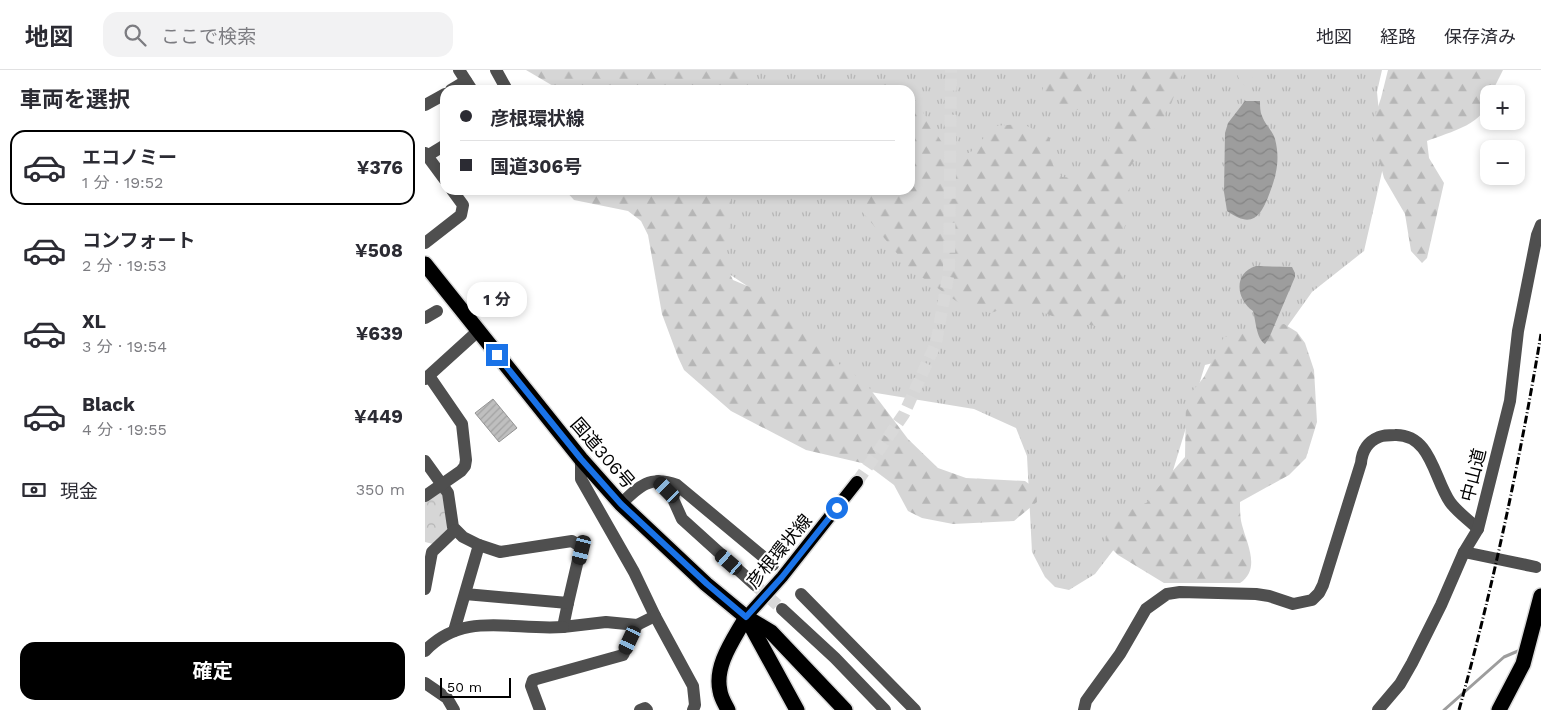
<!DOCTYPE html>
<html lang="ja">
<meta charset="utf-8">
<style>
:root{--surface:#fff;--page:#f2f2f3;--text:#2b2b33;--muted:#7c7c81;--line:#e1e1e2;--accent:#000}
body{margin:0;font-family:"Work Sans","Noto Sans JP",sans-serif;background:var(--page);color:var(--text);height:100vh;display:flex;flex-direction:column;font-size:19px;white-space:nowrap}
*{box-sizing:border-box;margin:0}
p{font-size:16px;color:var(--muted)}
.icon{flex:none;width:28px;height:28px;fill:none;stroke:currentColor;stroke-width:2;stroke-linecap:round;stroke-linejoin:round}
.map{position:relative;flex:1;overflow:hidden}
.side{display:flex;flex-direction:column;background:var(--surface);width:425px}
.side>*{flex:none}
.banner{position:absolute;left:15px;top:15px;width:475px;height:110px;border-radius:15px;box-shadow:0 2px 8px #0003;display:grid;align-content:center;height:110px;padding:0 20px;background:var(--surface)}
.fabs{position:absolute;left:1055px;top:15px;display:grid;gap:10px}
.fabs a{display:grid;place-items:center;width:45px;height:45px;border-radius:10px;background:var(--surface);box-shadow:0 2px 8px #0003;font-size:25px}
.scale{position:absolute;left:15px;bottom:12px;width:71px;box-sizing:border-box;padding-left:5px;border:2px solid #000;border-top:0;font-size:14px;line-height:18px;white-space:nowrap;color:#000;-webkit-text-stroke:4px #fff;paint-order:stroke}
.end{position:absolute;width:22px;height:22px;margin:-11px;border:6px solid #1a73e8;background:#fff;box-shadow:0 0 0 2px #fff}
.from{border-radius:50%}
.bubble{position:absolute;height:35px;border-radius:15px;background:var(--surface);box-shadow:0 2px 8px #0003;font-size:16px;font-weight:700;line-height:35px;text-align:center}
.car{position:absolute;width:15px;height:30px;margin:-15px -8px;border-radius:6px;box-shadow:0 0 4px 1px #0007;background:linear-gradient(#222 24%,#8ab4d8 0 40%,#222 0 76%,#8ab4d8 0 86%,#222 0)}
.banner b{display:flex;align-items:center;gap:18px;height:48px;font-size:19px}
.banner b+b{border-top:1px solid var(--line)}
.banner i{width:12px;height:12px;background:var(--text)}
ul{padding:0;list-style:none}
li{display:flex;align-items:center;gap:15px;height:75px;margin:0 10px 8px;padding:0 10px;border:2px solid transparent;border-radius:15px}
li div{flex:1}
li b{display:block;font-size:19px}
li em{font-style:normal;font-weight:700}
li.current{border-color:var(--accent)}
li>.icon{width:45px;height:45px;stroke-width:1.5}
h2{padding:0 20px;font-size:22px;line-height:60px}
.pay{display:flex;align-items:center;gap:12px;height:55px;padding:0 20px;font-size:19px}
.pay p{margin-inline-start:auto}
.action{display:flex;gap:10px;margin-top:auto;padding:10px 20px}
.action a{flex:1;height:58px;border-radius:15px;background:var(--accent);color:#fff;font-size:20px;font-weight:700;line-height:58px;text-align:center}
header{display:flex;align-items:center;gap:30px;box-sizing:border-box;height:70px;padding:0 25px;background:var(--surface);border-bottom:1px solid var(--line)}
header strong{font-size:24px}
nav{display:flex;gap:28px;margin-inline-start:auto;font-size:18px}
.search{width:350px;height:45px;background:var(--page);display:flex;align-items:center;gap:12px;box-sizing:border-box;padding:0 18px;border-radius:15px;color:var(--muted);font-size:19px}
main{display:flex;flex:1;min-height:0}
.map>svg:first-child{display:block}
</style>
<header>
<strong>地図</strong>
<div class="search"><svg class="icon" aria-label="search" viewBox="0 0 24 24"><circle cx="10" cy="10" r="6"/><path d="M15 15l6 6"/></svg>ここで検索</div>
<nav><a>地図</a><a>経路</a><a>保存済み</a></nav>
</header>
<main>
<section class="side">
<h2>車両を選択</h2>
<ul>
<li class="current"><svg class="icon" aria-label="car" viewBox="0 0 24 24"><path d="M5 17H2v-5l4-1 3-4h7l3 4 3 1v5h-3M9 17h6M6 11h13"/><circle cx="7" cy="17" r="2"/><circle cx="17" cy="17" r="2"/></svg><div><b>エコノミー</b><p>1 分 · 19:52</p></div><em>¥376</em></li>
<li><svg class="icon" aria-label="car" viewBox="0 0 24 24"><path d="M5 17H2v-5l4-1 3-4h7l3 4 3 1v5h-3M9 17h6M6 11h13"/><circle cx="7" cy="17" r="2"/><circle cx="17" cy="17" r="2"/></svg><div><b>コンフォート</b><p>2 分 · 19:53</p></div><em>¥508</em></li>
<li><svg class="icon" aria-label="car" viewBox="0 0 24 24"><path d="M5 17H2v-5l4-1 3-4h7l3 4 3 1v5h-3M9 17h6M6 11h13"/><circle cx="7" cy="17" r="2"/><circle cx="17" cy="17" r="2"/></svg><div><b>XL</b><p>3 分 · 19:54</p></div><em>¥639</em></li>
<li><svg class="icon" aria-label="car" viewBox="0 0 24 24"><path d="M5 17H2v-5l4-1 3-4h7l3 4 3 1v5h-3M9 17h6M6 11h13"/><circle cx="7" cy="17" r="2"/><circle cx="17" cy="17" r="2"/></svg><div><b>Black</b><p>4 分 · 19:55</p></div><em>¥449</em></li>
</ul>
<div class="pay"><svg class="icon" aria-label="cash" viewBox="0 0 24 24"><path d="M3 7h18v10H3z"/><circle cx="12" cy="12" r="2"/></svg>現金<p>350 m</p></div>
<div class="action"><a>確定</a></div>
</section>
<div class="map">
<svg width="1116" height="640" viewBox="0 0 1116 640">
<defs>
<pattern id="grass-tufts" width="24" height="20" patternUnits="userSpaceOnUse" patternTransform="scale(1.25)"><rect width="24" height="20" fill="#d6d6d6"/><path d="M3 7l-1-3M5 7V3M7 7l1-3M15 17l-1-3M17 17v-4M19 17l1-3" fill="none" stroke="#b6b6b6"/></pattern>
<pattern id="forest-firs" width="22" height="20" patternUnits="userSpaceOnUse" patternTransform="scale(1.25)"><rect width="22" height="20" fill="#d6d6d6"/><path d="M5 1l3.5 6h-7zM16 11l3.5 6h-7z" fill="#b6b6b6"/></pattern>
<pattern id="park-crowns" width="20" height="18" patternUnits="userSpaceOnUse" patternTransform="scale(1.25)"><rect width="20" height="18" fill="#d6d6d6"/><path d="M2 6a3 3 0 1 1 6 0M12 15a3 3 0 1 1 6 0" fill="none" stroke="#b6b6b6"/></pattern>
<pattern id="water-waves" width="16" height="10" patternUnits="userSpaceOnUse" patternTransform="scale(1.25)"><rect width="16" height="10" fill="#9d9d9d"/><path d="M0 5q4-4 8 0t8 0" fill="none" stroke="#858585"/></pattern>
<pattern id="building-hatch" width="6" height="6" patternUnits="userSpaceOnUse" patternTransform="scale(1.25)"><rect width="6" height="6" fill="#bfbfbf"/><path d="M-1 1l2-2M0 6l6-6M5 7l2-2" fill="none" stroke="#a2a2a2"/></pattern>
</defs>
<rect width="100%" height="100%" fill="#fff"/>
<path fill="url(#grass-tufts)" d="M322,0H957L952,22L959,93L939,181L887,222L847,278L780,295L743,417L713,448L670,504L644,520L630,517L620,507L607,482L602,386L591,358L549,339L439,321L359,240L301,202L300,168L305,120H485V20H316Z"/>
<g fill="url(#forest-firs)">
<path d="M101,0H333L319,20H135Z"/>
<path d="M625,0H666C665,8 666,20 663,28C655,48 624,48 618,26C616,18 621,7 625,0Z"/>
<path d="M714,0H759L746,34L705,97L704,138L695,177L700,221L691,248L681,258L635,249L593,233L566,243L537,235L485,199L435,139L426,120H485V22L523,82L536,87L549,80L568,56L598,54L624,67L628,95L637,107C646,108 654,109 663,104C676,96 706,19 714,0Z"/>
<path d="M810,0H830L826,10L820,16L815,11Z"/>
<path d="M963,0H1078L1066,24H1064C1064,54 1024,62 1002,71L1004,88L1019,113L1002,188L997,193L986,181L980,144L959,108L947,64V55L956,28Z"/>
<path d="M458,12L473,13L482,20H449Z"/>
<path d="M140,120H307L301,196L308,210L346,226L370,244L416,296L439,311L483,369L513,398L541,408L600,411L611,419L612,432L589,451L528,454L497,448L483,441L469,415L441,394L381,380L306,341L259,300L253,287L237,244L223,165L216,151L203,141L149,130Z"/>
<path d="M859,254L872,262L880,273L889,300L892,352L881,388L864,405L815,432C815,439 815,448 817,455C822,474 836,499 815,513H739L693,485L682,474L681,460L697,444L723,432L731,420L760,387L761,329L779,307L799,267L832,260L833,264L844,268L849,256Z"/>
</g>
<path fill="url(#park-crowns)" d="M15,421L19,424L24,459L8,474L0,472V432Z"/>
<g fill="url(#water-waves)">
<path d="M820,31H835C835,36 835,42 837,46C840,55 848,61 850,69C855,88 852,104 845,122C836,147 827,159 802,141L799,122L800,63L803,53Z"/>
<path d="M831,196L867,197L870,203V207L844,268L840,274C831,268 831,251 828,241C811,229 808,203 831,196Z"/>
</g>
<g fill="none" stroke-linecap="round" stroke-linejoin="round">
<path stroke="#9d9d9d" stroke-width="3" d="M1019,640L1079,587L1093,581"/>
</g>
<path fill="url(#building-hatch)" stroke="#939393" d="M68,329L92,358L74,372L50,343Z"/>
<g fill="none" stroke-linecap="round" stroke-linejoin="round">
<path stroke="#d9d9d9" stroke-width="12" stroke-dasharray="12 6" stroke-linecap="butt" d="M330,515L357,539"/>
<path stroke="#d9d9d9" stroke-width="12" stroke-dasharray="12 6" stroke-linecap="butt" d="M432,412L479,344L511,273L524,202L526,0"/>
<defs>
<path id="major" d="M321,547L357,507L432,412"/>
<g id="highway">
<path d="M0,194L156,389L196,434L281,514L321,547L346,562L420,640"/>
<path d="M321,547L372,640"/>
<path d="M303,640C300,634 296,628 295,621C289,595 309,569 321,547"/>
<path d="M1074,640L1098,594L1116,526"/>
</g>
</defs>
<use href="#major" stroke="#dbdbdb" stroke-width="15"/>
<use href="#highway" stroke="#dbdbdb" stroke-width="18"/>
<g stroke="#4f4f4f" stroke-width="12">
<path d="M34,0L47,20"/>
<path d="M71,0L82,20"/>
<path d="M26,20L41,11"/>
<path d="M0,35L20,24"/>
<path d="M0,83L20,110"/>
<path d="M2,86L20,75"/>
<path d="M0,173L36,145L38,135L27,120"/>
<path d="M0,248L12,241"/>
<path d="M0,309L53,261"/>
<path d="M156,389V409L209,502L230,546L268,616L270,635L268,640"/>
<path d="M0,391L23,423L28,457L38,467L54,475"/>
<path d="M233,411L248,429L257,449L330,515"/>
<path d="M0,426L36,401L40,396L41,390L37,354L4,306"/>
<path d="M196,434C214,416 225,405 252,415L348,495"/>
<path d="M1039,482L1111,497"/>
<path d="M0,519L7,482L30,460"/>
<path d="M376,524L490,640"/>
<path d="M143,533L138,557L181,552L212,555"/>
<path d="M357,539L410,588L460,640"/>
<path d="M29,561L54,475L75,482L147,471L156,477L143,533L40,524"/>
<path d="M0,581C39,540 88,561 138,557"/>
<path d="M0,613L22,628L29,640"/>
<path d="M115,640L106,616L108,610L198,585L212,555L230,546"/>
<path d="M215,640L220,638L222,640"/>
<path d="M659,640L661,631L666,624L695,584L721,539L742,524L755,522L831,524L844,526L868,534L887,530L894,523L898,515L936,393C937,381 942,372 954,367C959,365 964,365 970,365C1006,364 1009,409 1025,432C1032,442 1044,450 1053,459"/>
<path d="M953,640L975,614L987,593L1016,535L1039,482L1053,459L1085,331L1093,261L1112,165L1116,155"/>
</g>
<use href="#major" stroke="#000" stroke-width="12"/>
<use href="#highway" stroke="#000" stroke-width="15"/>
<path stroke="#000" stroke-width="3" stroke-dasharray="8 2.5 1 2.5" stroke-linecap="butt" d="M1034,640C1068,517 1095,390 1116,264"/>
</g>
<g fill="none" stroke-linecap="round" stroke-linejoin="round">
<path stroke="#1a73e8" stroke-width="6" d="M72,285L156,389L196,434L282,514L321,547L357,507L412,438"/>
</g>
<g text-anchor="middle" dominant-baseline="central" stroke-width="4" stroke-linejoin="round" paint-order="stroke">
<g font-size="18" fill="#000" stroke="#fff">
<text transform="translate(178 383) rotate(49)">国道306号</text>
<text transform="translate(1048 405) rotate(-76)">中山道</text>
<text transform="translate(354 481) rotate(-50)">彦根環状線</text>
</g>
</g>
</svg>
<div class="fabs">
<a>+</a>
<a>−</a>
</div>
<div class="scale">50 m</div>
<i class="end from" style="left:412px;top:438px"></i>
<i class="end" style="left:72px;top:285px"></i>
<div class="bubble" style="left:42px;top:212px;width:60px">1 分</div>
<i class="car" style="left:242px;top:420px;rotate:315deg"></i>
<i class="car" style="left:157px;top:480px;rotate:194deg"></i>
<i class="car" style="left:304px;top:492px;rotate:311deg"></i>
<i class="car" style="left:205px;top:570px;rotate:205deg"></i>
<div class="banner">
<b><i class="from"></i>彦根環状線</b>
<b><i></i>国道306号</b>
</div>
</div>
</main>
